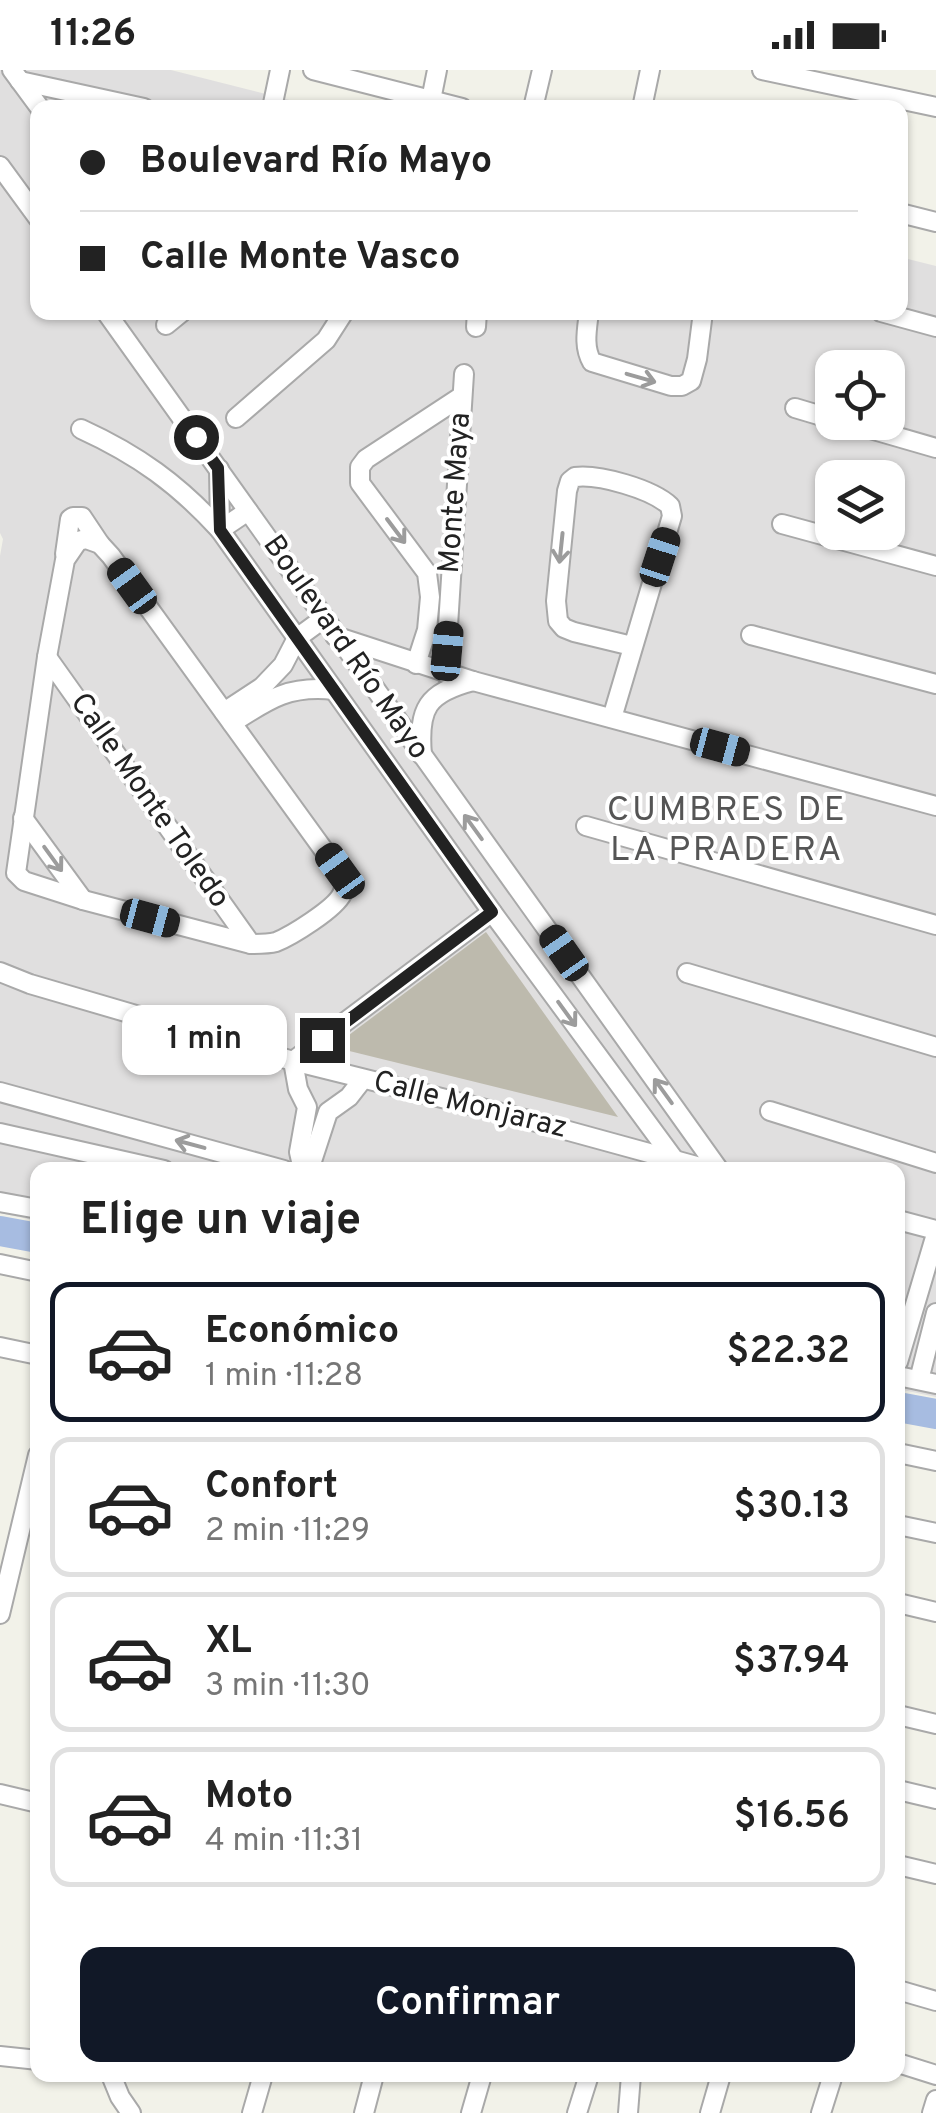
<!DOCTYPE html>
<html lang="es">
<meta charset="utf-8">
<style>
:root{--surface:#fff;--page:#f2f2f2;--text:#222;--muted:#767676;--line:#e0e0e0;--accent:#111827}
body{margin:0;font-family:Overpass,sans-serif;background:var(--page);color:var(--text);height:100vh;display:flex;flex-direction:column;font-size:38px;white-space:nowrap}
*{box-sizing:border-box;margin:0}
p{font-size:32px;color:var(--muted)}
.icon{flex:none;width:55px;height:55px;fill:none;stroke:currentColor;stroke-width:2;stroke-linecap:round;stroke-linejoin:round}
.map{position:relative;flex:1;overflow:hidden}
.side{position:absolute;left:30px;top:1092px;width:875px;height:920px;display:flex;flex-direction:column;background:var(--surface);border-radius:20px;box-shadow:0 2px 8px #0004}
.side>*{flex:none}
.hud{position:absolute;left:30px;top:30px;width:878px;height:220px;border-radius:20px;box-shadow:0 2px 8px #0004;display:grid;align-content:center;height:220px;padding:0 50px;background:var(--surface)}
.buttons{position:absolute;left:815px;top:280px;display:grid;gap:20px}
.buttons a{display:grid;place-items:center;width:90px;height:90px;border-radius:20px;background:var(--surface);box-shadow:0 2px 8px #0004;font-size:50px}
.end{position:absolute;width:45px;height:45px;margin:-22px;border:12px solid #222;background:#fff;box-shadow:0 0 0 5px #fff}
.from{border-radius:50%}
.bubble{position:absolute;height:70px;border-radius:20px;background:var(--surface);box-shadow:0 2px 8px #0004;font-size:32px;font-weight:600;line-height:70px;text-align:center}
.car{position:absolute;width:30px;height:60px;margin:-30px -15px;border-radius:12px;box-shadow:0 0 8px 2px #0007;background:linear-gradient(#222 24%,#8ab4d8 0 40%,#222 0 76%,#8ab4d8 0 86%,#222 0)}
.hud b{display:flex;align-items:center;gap:35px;height:95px;font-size:38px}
.hud b+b{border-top:2px solid var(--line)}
.hud i{width:25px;height:25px;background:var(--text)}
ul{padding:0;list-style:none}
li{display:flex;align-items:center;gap:30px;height:140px;margin:0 20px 15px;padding:0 30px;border:5px solid var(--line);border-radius:20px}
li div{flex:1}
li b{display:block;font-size:38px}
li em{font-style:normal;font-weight:600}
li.on{border-color:var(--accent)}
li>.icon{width:90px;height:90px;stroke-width:1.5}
h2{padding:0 50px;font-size:45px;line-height:120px}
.action{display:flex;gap:20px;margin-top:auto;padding:20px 50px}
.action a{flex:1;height:115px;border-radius:20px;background:var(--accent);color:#fff;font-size:40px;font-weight:600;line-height:115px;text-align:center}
.status{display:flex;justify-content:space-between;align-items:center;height:70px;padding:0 50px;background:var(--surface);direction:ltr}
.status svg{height:28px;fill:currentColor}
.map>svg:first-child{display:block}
</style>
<div class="status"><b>11:26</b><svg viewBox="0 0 49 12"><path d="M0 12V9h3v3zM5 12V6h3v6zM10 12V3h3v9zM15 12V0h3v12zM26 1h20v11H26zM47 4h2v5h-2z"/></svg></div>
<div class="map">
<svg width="936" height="2043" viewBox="0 0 936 2043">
<rect width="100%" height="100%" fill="#f2f2e9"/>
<path fill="#e0dfdf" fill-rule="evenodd" d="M0,0H171L317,37L38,38V242H900V187L936,196V1327L898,1319V1100H38L37,1151L0,1143V486L3,469L0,463ZM832,298H888V352H832ZM832,408H888V462H832Z"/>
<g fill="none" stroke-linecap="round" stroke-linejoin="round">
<g stroke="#a7bce1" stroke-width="30">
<path d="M0,1161L38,1168"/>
<path d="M898,1337L936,1344"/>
</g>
</g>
<path fill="#bdbaad" d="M486,862L618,1047L333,977Z"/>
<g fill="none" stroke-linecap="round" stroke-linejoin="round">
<defs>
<g id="street">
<path d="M12,0L40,38"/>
<path d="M313,0L462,38"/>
<path d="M762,0L936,37"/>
<path d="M20,11L144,38"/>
<path d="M431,30L437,0"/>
<path d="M272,38L280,0"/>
<path d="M533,38L542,0"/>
<path d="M642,38L650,0"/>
<path d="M0,96L38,148"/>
<path d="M900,143L936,152"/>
<path d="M106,242L719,1100"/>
<path d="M589,242C587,259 583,277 592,292L671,316H682L691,311L697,289L703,242"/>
<path d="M881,242L936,257"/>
<path d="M166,255L182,242"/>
<path d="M476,257L477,242"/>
<path d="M795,338L832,349"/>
<path d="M236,348L326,270L344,242"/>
<path d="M846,352L936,378"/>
<path d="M81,359C138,385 178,414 220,460L248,441"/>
<path d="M219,399L220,460L492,842L682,1100"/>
<path d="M782,454L936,496"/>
<path d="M86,469L100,474L111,486L344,808C344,814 345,818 342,824C335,839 291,866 276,872C268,874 259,874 251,874L83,830L24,811L16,803L47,587L65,490L78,471Z"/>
<path d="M65,484L70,449L73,447H82L100,474"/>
<path d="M751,565L936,614"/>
<path d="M335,566L473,611L936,736"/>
<path d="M47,587L251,874"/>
<path d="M416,594L427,560L430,527L427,503L360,413V397L366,389L462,326"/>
<path d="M445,603L464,304"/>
<path d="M224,642L262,617L283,595L297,568L323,549"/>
<path d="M612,648L672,446L670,436C652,419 599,404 575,407L570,411L567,421L556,531L558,551L564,558L574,562L632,576"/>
<path d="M232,653C269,629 289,615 334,620"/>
<path d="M422,685C418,638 427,623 473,611"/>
<path d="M23,748L83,830"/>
<path d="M586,756L936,855"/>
<path d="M0,902L30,914L293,991L514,1046L711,1100"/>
<path d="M687,903L936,977"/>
<path d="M0,1022L284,1100"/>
<path d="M770,1041L936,1093"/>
<path d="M0,1063L164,1100"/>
<path d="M303,1100L299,1082L307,1037L298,1019L293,991L492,842"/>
<path d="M307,1100L313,1088L328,1042L349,1027L363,1009"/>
<path d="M0,1132L38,1139"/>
<path d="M898,1150L936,1160"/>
<path d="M0,1194L38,1202"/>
<path d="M0,1277L38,1285"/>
<path d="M898,1292L936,1164"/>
<path d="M898,1306L936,1314"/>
<path d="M919,1310L936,1243"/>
<path d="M898,1383L936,1391"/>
<path d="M898,1455L936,1463"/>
<path d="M898,1533L936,1542"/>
<path d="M0,1544L38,1385"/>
<path d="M898,1645L936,1654"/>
<path d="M898,1720L936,1729"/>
<path d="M0,1724L38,1733"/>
<path d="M898,1795L936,1804"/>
<path d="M898,1920L936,1931"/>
<path d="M0,1986L38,1990"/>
<path d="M898,1993L936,2005"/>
<path d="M111,2005L120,2027L131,2043"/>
<path d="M252,2043L263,2005"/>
<path d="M364,2043L374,2005"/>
<path d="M471,2043L482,2005"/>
<path d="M577,2043L589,2005"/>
<path d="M628,2043L631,2005"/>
<path d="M710,2043L721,2005"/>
<path d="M821,2043L833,2005"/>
<path d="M932,2043L936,2030"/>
</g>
</defs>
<use href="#street" stroke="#a9a9a9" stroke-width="22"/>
<use href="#street" stroke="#fff" stroke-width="18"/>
</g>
<defs><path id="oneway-shaft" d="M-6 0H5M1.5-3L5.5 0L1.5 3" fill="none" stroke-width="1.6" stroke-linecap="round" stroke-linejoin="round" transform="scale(2.5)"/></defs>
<g stroke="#9c9c9c">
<use href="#oneway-shaft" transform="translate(641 308) rotate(16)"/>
<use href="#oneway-shaft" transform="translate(396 461) rotate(53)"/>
<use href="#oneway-shaft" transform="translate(561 478) rotate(96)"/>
<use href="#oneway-shaft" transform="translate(473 757) rotate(-126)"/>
<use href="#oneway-shaft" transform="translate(53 789) rotate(54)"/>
<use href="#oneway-shaft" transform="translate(567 944) rotate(54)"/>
<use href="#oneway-shaft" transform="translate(663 1021) rotate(-126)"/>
<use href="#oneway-shaft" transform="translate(190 1074) rotate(-165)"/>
</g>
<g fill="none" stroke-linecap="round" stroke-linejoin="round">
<path stroke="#222" stroke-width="12" d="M196,367L218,398L220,460L492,842L322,970"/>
</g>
<g text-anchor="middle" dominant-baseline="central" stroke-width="8" stroke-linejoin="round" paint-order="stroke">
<g font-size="30" fill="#222" stroke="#fff">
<text transform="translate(456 423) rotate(-86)">Monte Maya</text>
<text transform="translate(345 578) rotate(55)">Boulevard Río Mayo</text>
<text transform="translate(149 731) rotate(55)">Calle Monte Toledo</text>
<text transform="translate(470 1036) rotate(14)">Calle Monjaraz</text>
</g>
<g font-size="35" letter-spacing="2.5" fill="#555" stroke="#fff">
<text x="727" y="741">CUMBRES DE<tspan x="727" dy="40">LA PRADERA</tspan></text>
</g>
</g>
</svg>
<div class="buttons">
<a><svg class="icon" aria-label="locate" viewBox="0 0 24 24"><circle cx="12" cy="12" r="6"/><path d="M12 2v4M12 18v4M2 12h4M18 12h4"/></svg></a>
<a><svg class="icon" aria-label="layers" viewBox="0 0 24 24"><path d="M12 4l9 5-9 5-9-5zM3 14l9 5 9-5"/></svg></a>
</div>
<i class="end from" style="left:196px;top:367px"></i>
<i class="end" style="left:322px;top:970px"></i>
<div class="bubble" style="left:122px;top:935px;width:165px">1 min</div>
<i class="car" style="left:660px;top:487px;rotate:18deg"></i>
<i class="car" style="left:132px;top:516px;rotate:324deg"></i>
<i class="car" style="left:447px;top:581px;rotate:5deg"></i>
<i class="car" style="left:720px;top:677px;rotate:105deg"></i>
<i class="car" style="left:340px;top:801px;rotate:324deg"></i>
<i class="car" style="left:150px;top:848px;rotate:105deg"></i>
<i class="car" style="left:564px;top:883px;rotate:325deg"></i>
<div class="hud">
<b><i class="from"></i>Boulevard Río Mayo</b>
<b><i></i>Calle Monte Vasco</b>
</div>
<section class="side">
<h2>Elige un viaje</h2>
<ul>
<li class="on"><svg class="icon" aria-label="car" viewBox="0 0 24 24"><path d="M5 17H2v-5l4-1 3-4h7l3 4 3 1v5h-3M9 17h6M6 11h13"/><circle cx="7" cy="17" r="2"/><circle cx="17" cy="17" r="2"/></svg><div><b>Económico</b><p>1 min · 11:28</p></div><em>$22.32</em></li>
<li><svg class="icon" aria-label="car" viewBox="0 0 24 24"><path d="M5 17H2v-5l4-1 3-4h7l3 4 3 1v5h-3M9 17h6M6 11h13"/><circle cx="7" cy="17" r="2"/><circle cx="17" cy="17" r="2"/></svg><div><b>Confort</b><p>2 min · 11:29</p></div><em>$30.13</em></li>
<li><svg class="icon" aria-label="car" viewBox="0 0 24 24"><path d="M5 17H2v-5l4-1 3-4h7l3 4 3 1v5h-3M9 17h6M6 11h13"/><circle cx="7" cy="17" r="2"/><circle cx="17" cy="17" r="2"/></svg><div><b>XL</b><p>3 min · 11:30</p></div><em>$37.94</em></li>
<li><svg class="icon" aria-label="car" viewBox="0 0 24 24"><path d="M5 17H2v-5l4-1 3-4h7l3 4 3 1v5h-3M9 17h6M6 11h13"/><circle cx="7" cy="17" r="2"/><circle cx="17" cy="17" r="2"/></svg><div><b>Moto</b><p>4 min · 11:31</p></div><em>$16.56</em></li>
</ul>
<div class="action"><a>Confirmar</a></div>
</section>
</div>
